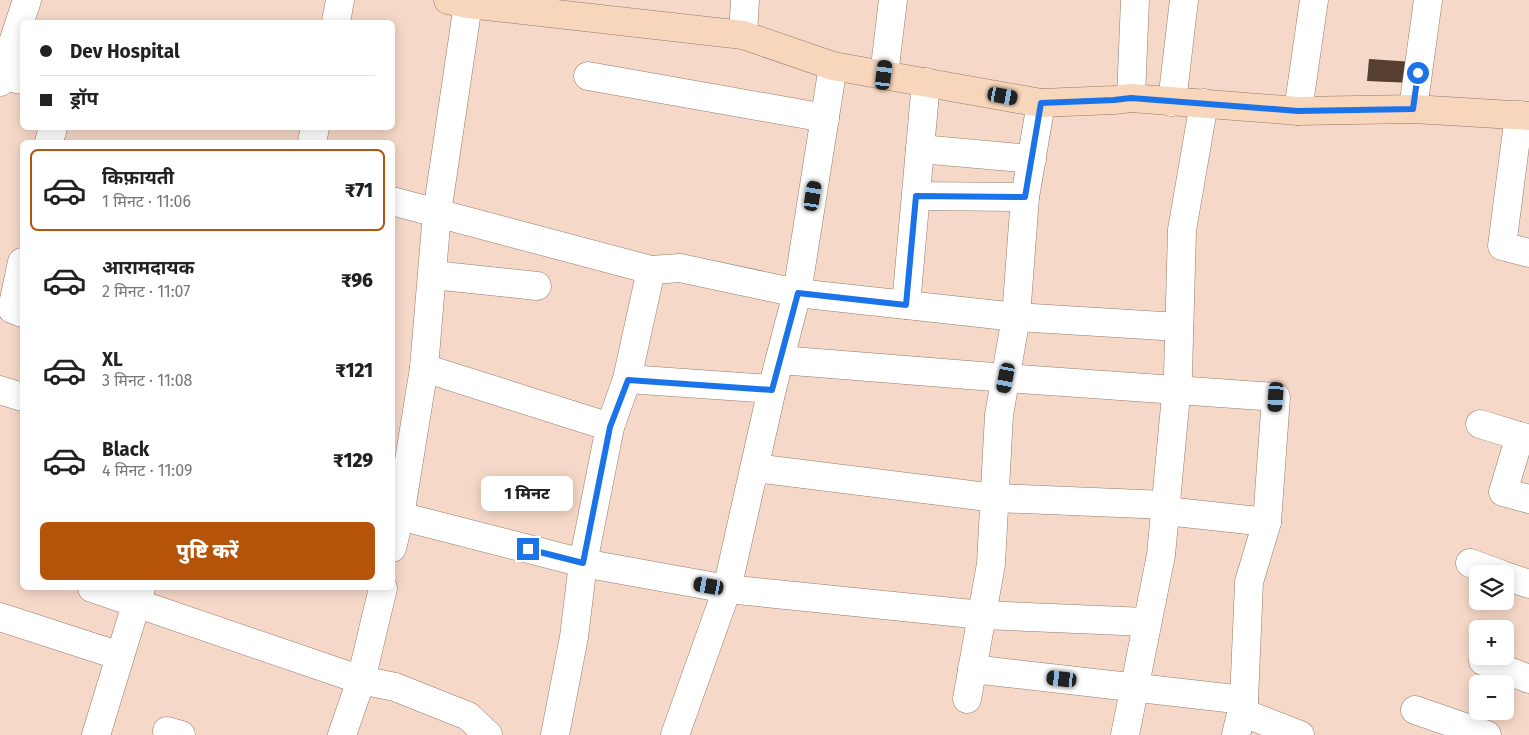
<!DOCTYPE html>
<html lang="hi">
<meta charset="utf-8">
<style>
:root{--surface:#fff;--page:#f2f2f2;--text:#222;--muted:#767676;--line:#e0e0e0;--accent:#b45309}
body{margin:0;font-family:"Fira Sans","Noto Sans Devanagari",sans-serif;background:var(--page);color:var(--text);height:100vh;display:flex;flex-direction:column;font-size:19px;white-space:nowrap}
*{box-sizing:border-box;margin:0}
p{font-size:16px;color:var(--muted)}
.icon{flex:none;width:28px;height:28px;fill:none;stroke:currentColor;stroke-width:2;stroke-linecap:round;stroke-linejoin:round}
.map{position:relative;flex:1;overflow:hidden}
.side{position:absolute;left:20px;top:140px;width:375px;height:450px;display:flex;flex-direction:column;background:var(--surface);border-radius:8px;box-shadow:0 2px 12px #0003}
.side>*{flex:none}
.top-card{position:absolute;left:20px;top:20px;width:375px;height:110px;border-radius:8px;box-shadow:0 2px 12px #0003;display:grid;align-content:center;height:110px;padding:0 20px;background:var(--surface)}
.fabs{position:absolute;left:1469px;top:565px;display:grid;gap:10px}
.fabs a{display:grid;place-items:center;width:45px;height:45px;border-radius:8px;background:var(--surface);box-shadow:0 2px 12px #0003;font-size:25px}
.end{position:absolute;width:22px;height:22px;margin:-11px;border:6px solid #1a73e8;background:#fff;box-shadow:0 0 0 2px #fff}
.from{border-radius:50%}
.bubble{position:absolute;height:35px;border-radius:8px;background:var(--surface);box-shadow:0 2px 12px #0003;font-size:16px;font-weight:800;line-height:35px;text-align:center}
.car{position:absolute;width:15px;height:30px;margin:-15px -8px;border-radius:6px;box-shadow:0 0 4px 1px #0007;background:linear-gradient(#222 24%,#8ab4d8 0 40%,#222 0 76%,#8ab4d8 0 86%,#222 0)}
.top-card b{display:flex;align-items:center;gap:18px;height:48px;font-size:19px}
.top-card b+b{border-top:1px solid var(--line)}
.top-card i{width:12px;height:12px;background:var(--text)}
ul{padding:9px 0 0;list-style:none}
li{display:flex;align-items:center;gap:15px;height:82px;margin:0 10px 8px;padding:0 10px;border:2px solid transparent;border-radius:8px}
li div{flex:1}
li b{display:block;font-size:19px}
li em{font-style:normal;font-weight:800}
li.active{border-color:var(--accent)}
li>.icon{width:45px;height:45px;stroke-width:1.5}
.button{display:flex;gap:10px;margin-top:auto;padding:10px 20px}
.button a{flex:1;height:58px;border-radius:8px;background:var(--accent);color:#fff;font-size:20px;font-weight:800;line-height:58px;text-align:center}
.map>svg:first-child{display:block}
</style>
<div class="map">
<svg width="1529" height="735" viewBox="0 0 1529 735">
<rect width="100%" height="100%" fill="#f5d8c8"/>
<path fill="#563f31" d="M1369,59L1414,62L1413,83L1367,81Z"/>
<g fill="none" stroke-linecap="round" stroke-linejoin="round">
<defs>
<g id="minor">
<path d="M336,22L340,0"/>
<path d="M743,35L745,0"/>
<path d="M884,75L893,0"/>
<path d="M2,76L22,80"/>
<path d="M588,76L825,118"/>
<path d="M1131,98L1135,0"/>
<path d="M1172,102L1184,0"/>
<path d="M1413,109L1428,0"/>
<path d="M1298,111L1314,0"/>
<path d="M1519,115L1502,246L1529,253"/>
<path d="M49,142L53,128"/>
<path d="M312,142L315,128"/>
<path d="M920,149L1032,159"/>
<path d="M916,196L1025,197"/>
<path d="M392,201L651,270L627,379L610,427L583,563L574,637L555,735"/>
<path d="M22,262L12,309L22,313"/>
<path d="M651,270L680,268L797,293L1016,317L1179,327"/>
<path d="M433,275L537,286"/>
<path d="M906,305L926,82"/>
<path d="M780,360L1006,378L1276,397L1267,522L1249,582L1244,700L1236,735"/>
<path d="M424,368L610,427"/>
<path d="M627,379L772,389"/>
<path d="M0,390L22,397"/>
<path d="M1480,424L1529,439"/>
<path d="M1520,436L1503,492L1529,499"/>
<path d="M755,468L995,498L1166,505"/>
<path d="M1166,511L1267,522"/>
<path d="M392,514L583,563L727,589L982,615L1147,622"/>
<path d="M392,548L400,516L424,368L437,213L468,4"/>
<path d="M1470,563L1500,574"/>
<path d="M1505,576L1529,584"/>
<path d="M92,588L361,680L395,687L468,716L488,735"/>
<path d="M0,617L120,656"/>
<path d="M1483,661L1529,679"/>
<path d="M972,669L1244,700"/>
<path d="M967,699L991,564L999,415L1016,317L1025,197L1041,103"/>
<path d="M1415,710L1487,735"/>
<path d="M1241,712L1300,735"/>
<path d="M167,731L181,735"/>
<path d="M96,735L141,588"/>
<path d="M342,735L361,680L383,588"/>
<path d="M675,735L727,589L772,389L797,293L833,66"/>
<path d="M1125,735L1161,555L1178,374L1182,230L1204,103"/>
</g>
<path id="tertiary" d="M0,82L27,0"/>
<path id="secondary" d="M448,0L468,4L743,35L833,66L1041,103L1114,100L1131,98L1298,111L1413,109L1529,116"/>
</defs>
<use href="#minor" stroke="#947a6b" stroke-width="29"/>
<use href="#tertiary" stroke="#947a6b" stroke-width="29"/>
<use href="#secondary" stroke="#947a6b" stroke-width="29"/>
<use href="#minor" stroke="#fff" stroke-width="28"/>
<use href="#tertiary" stroke="#fff" stroke-width="28"/>
<use href="#secondary" stroke="#f8d6bc" stroke-width="28"/>
</g>
<g fill="none" stroke-linecap="round" stroke-linejoin="round">
<path stroke="#1a73e8" stroke-width="6" d="M528,549L583,563L610,427L628,380L772,390L798,293L906,305L916,196L1025,197L1041,103L1114,100L1131,98L1298,111L1413,109L1418,73"/>
</g>
</svg>
<div class="fabs">
<a><svg class="icon" aria-label="layers" viewBox="0 0 24 24"><path d="M12 4l9 5-9 5-9-5zM3 14l9 5 9-5"/></svg></a>
<a>+</a>
<a>−</a>
</div>
<i class="end from" style="left:1418px;top:73px"></i>
<i class="end" style="left:528px;top:549px"></i>
<div class="bubble" style="left:481px;top:476px;width:92px">1 मिनट</div>
<i class="car" style="left:884px;top:75px;rotate:7deg"></i>
<i class="car" style="left:1003px;top:96px;rotate:100deg"></i>
<i class="car" style="left:813px;top:196px;rotate:9deg"></i>
<i class="car" style="left:1006px;top:378px;rotate:191deg"></i>
<i class="car" style="left:1276px;top:397px;rotate:184deg"></i>
<i class="car" style="left:709px;top:586px;rotate:280deg"></i>
<i class="car" style="left:1062px;top:679px;rotate:276deg"></i>
<div class="top-card">
<b><i class="from"></i>Dev Hospital</b>
<b><i></i>ड्रॉप</b>
</div>
<section class="side">
<ul>
<li class="active"><svg class="icon" aria-label="car" viewBox="0 0 24 24"><path d="M5 17H2v-5l4-1 3-4h7l3 4 3 1v5h-3M9 17h6M6 11h13"/><circle cx="7" cy="17" r="2"/><circle cx="17" cy="17" r="2"/></svg><div><b>किफ़ायती</b><p>1 मिनट · 11:06</p></div><em>₹71</em></li>
<li><svg class="icon" aria-label="car" viewBox="0 0 24 24"><path d="M5 17H2v-5l4-1 3-4h7l3 4 3 1v5h-3M9 17h6M6 11h13"/><circle cx="7" cy="17" r="2"/><circle cx="17" cy="17" r="2"/></svg><div><b>आरामदायक</b><p>2 मिनट · 11:07</p></div><em>₹96</em></li>
<li><svg class="icon" aria-label="car" viewBox="0 0 24 24"><path d="M5 17H2v-5l4-1 3-4h7l3 4 3 1v5h-3M9 17h6M6 11h13"/><circle cx="7" cy="17" r="2"/><circle cx="17" cy="17" r="2"/></svg><div><b>XL</b><p>3 मिनट · 11:08</p></div><em>₹121</em></li>
<li><svg class="icon" aria-label="car" viewBox="0 0 24 24"><path d="M5 17H2v-5l4-1 3-4h7l3 4 3 1v5h-3M9 17h6M6 11h13"/><circle cx="7" cy="17" r="2"/><circle cx="17" cy="17" r="2"/></svg><div><b>Black</b><p>4 मिनट · 11:09</p></div><em>₹129</em></li>
</ul>
<div class="button"><a>पुष्टि करें</a></div>
</section>
</div>
